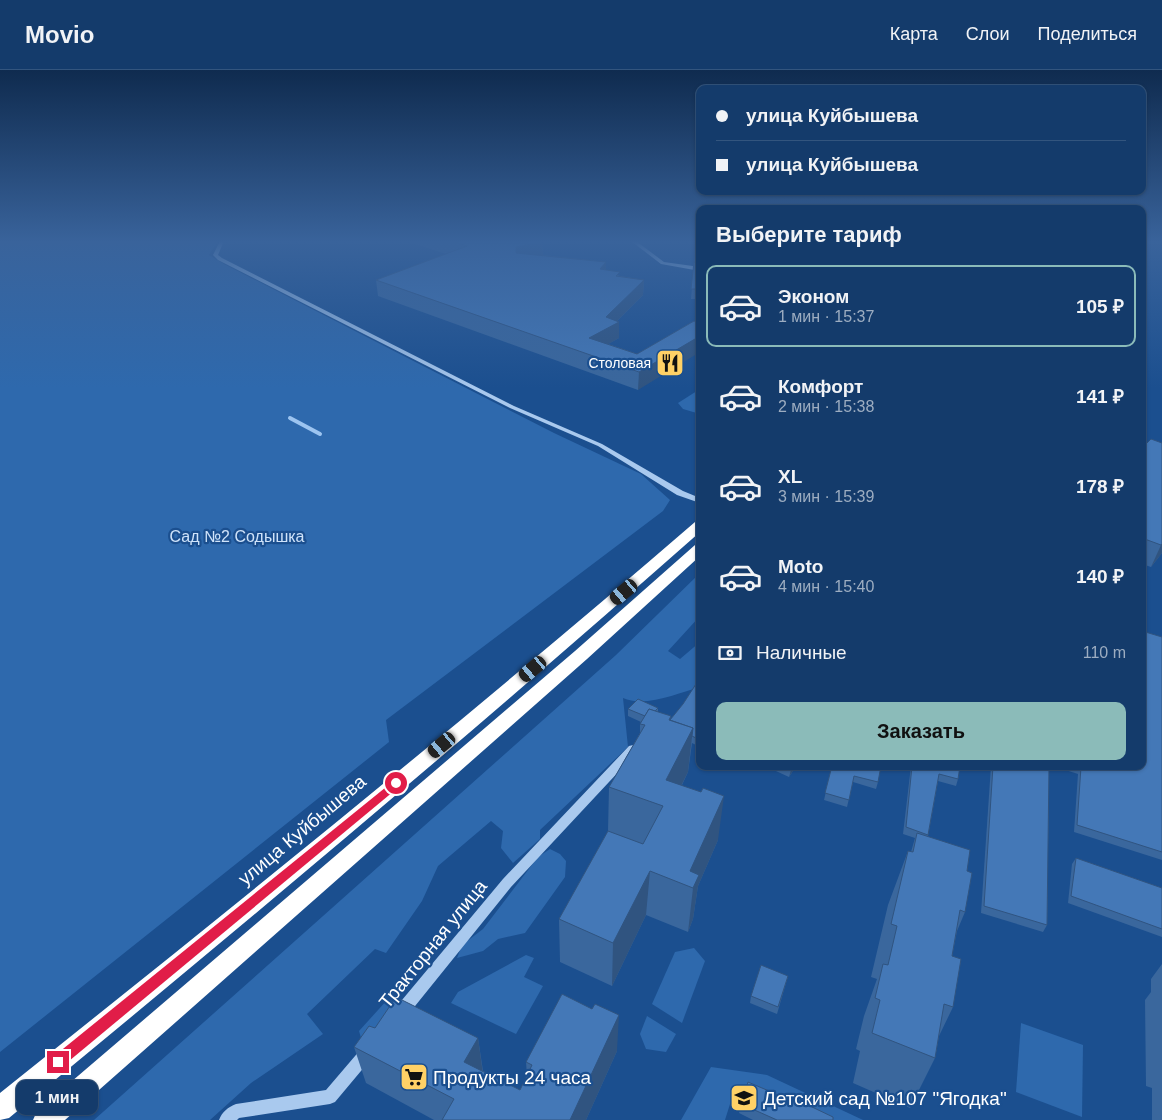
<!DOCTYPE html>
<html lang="ru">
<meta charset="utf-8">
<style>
:root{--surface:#143b6b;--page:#214673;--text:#f1f3f6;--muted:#9dadc1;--line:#33557e;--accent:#8bbbb9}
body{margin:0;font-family:Helvetica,sans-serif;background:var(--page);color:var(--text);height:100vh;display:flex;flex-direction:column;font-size:19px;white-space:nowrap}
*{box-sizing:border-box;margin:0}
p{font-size:16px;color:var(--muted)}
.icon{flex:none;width:28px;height:28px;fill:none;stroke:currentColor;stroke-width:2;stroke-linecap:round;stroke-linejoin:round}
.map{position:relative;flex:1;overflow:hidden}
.drawer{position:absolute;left:696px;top:135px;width:450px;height:565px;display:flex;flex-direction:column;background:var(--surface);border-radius:10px;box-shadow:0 1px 4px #0004,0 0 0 1px var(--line)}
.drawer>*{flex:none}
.guide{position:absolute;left:696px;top:15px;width:450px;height:110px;border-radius:10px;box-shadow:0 1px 4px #0004,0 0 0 1px var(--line);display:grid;align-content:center;height:110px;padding:0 20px;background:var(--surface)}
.end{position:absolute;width:22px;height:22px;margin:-11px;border:6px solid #e11d48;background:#fff;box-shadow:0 0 0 2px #fff}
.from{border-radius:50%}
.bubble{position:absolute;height:35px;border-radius:10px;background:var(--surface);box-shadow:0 1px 4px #0004,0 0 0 1px var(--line);font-size:16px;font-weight:600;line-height:35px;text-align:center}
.car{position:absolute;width:15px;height:30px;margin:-15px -8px;border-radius:6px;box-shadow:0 0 4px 1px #0007;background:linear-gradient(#222 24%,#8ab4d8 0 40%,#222 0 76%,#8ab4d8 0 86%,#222 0)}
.guide b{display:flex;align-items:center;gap:18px;height:48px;font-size:19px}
.guide b+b{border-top:1px solid var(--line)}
.guide i{width:12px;height:12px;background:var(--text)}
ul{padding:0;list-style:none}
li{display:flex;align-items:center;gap:15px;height:82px;margin:0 10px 8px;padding:0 10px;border:2px solid transparent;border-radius:10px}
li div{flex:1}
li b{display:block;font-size:19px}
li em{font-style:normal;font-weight:600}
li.current{border-color:var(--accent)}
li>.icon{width:45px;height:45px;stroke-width:1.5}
h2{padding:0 20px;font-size:22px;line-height:60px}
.pay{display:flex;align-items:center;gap:12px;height:55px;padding:0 20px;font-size:19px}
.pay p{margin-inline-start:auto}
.primary-button{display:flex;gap:10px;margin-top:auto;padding:10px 20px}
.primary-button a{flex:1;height:58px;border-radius:10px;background:var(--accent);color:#111;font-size:20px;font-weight:600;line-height:58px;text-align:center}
header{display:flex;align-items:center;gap:30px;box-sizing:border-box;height:70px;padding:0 25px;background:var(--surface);border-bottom:1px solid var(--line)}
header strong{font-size:24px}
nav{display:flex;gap:28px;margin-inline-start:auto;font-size:18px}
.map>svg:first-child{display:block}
</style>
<header>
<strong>Movio</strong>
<nav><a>Карта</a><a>Слои</a><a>Поделиться</a></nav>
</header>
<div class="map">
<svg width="1162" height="1050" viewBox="0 0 1162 1050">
<rect width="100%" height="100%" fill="#1b4f8f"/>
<g fill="#2e69ad">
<path d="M0,171H218L209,185L224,194L554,363L641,404L670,430L663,441L386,650L389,672L0,982Z"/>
<path d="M700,319V344L683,339L678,333Z"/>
<path d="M700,503V546L668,581L680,589L700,572V617C678,623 645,638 623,628L628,677L540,760V769L513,793L501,778L503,761L491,751L438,796L422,831L386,883L375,879L307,944L323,964L251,1013L210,1050H94L616,585Z"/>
<path d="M550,779L560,784L566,791L565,807L525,863L498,869L483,881L457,888L462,875L483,859L538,787Z"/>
<path d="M694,878L705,891L682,953L652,934L675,882Z"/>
<path d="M526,885L534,888L524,907L543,916L516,964L451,933L458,922Z"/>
<path d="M388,929L399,934L364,978L359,961Z"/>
<path d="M647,946L676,964L666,982L646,979L640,964Z"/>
<path d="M1021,953L1083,975L1082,1047L1016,1022Z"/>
<path d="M711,997L767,1005L863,1050H821L735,1018L725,1050H681Z"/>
</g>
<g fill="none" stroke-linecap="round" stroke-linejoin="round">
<path stroke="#9cc4f0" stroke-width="4" d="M290,348L320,364"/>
<g fill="#a9c9ee" fill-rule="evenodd">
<path d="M220,171H224L218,185L222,188L514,336L602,374L683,421L700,428V433L677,425L598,376L510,338L218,190L213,185Z"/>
<path d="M631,171H636L664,192L700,197V201L661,194Z"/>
<path d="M633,675L637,676L638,679L637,682L511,817L407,946L402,948L397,946L395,941L397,936L503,809L629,676Z"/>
<path d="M366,977L371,979L373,984L371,989L335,1032L330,1034L239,1048L237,1050H219C222,1042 228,1037 236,1034L326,1020L361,979Z"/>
</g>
<g fill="#fff" fill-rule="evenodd">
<path d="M700,451V462C474,662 242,856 9,1048L0,1050V1023C234,836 468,648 695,452Z"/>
<path d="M700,474V486L587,589L65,1050H33L37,1041L575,581L695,475Z"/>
</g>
</g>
<g fill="#3a679d">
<path d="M406,171H538L542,172L543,185L606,192V200L620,206L644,210L643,225L617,251L619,252V268L608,274L637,284L694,251L638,320L378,226L376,210L446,184Z"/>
<path d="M695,180L700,185V229H691Z"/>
<path d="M1151,369L1162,483L1151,497L1142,494V378Z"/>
<path d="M1162,567V790L1074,762L1078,704L1053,696H1142Z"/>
<path d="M700,615V677L692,673L688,702L682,715L718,770L698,816L693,849L688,862L646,845L612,916L560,892L559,849L608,761L609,717L640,663V654L641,652L628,646V639L658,638V642L671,646L670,650Z"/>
<path d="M765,696H796L789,707Z"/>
<path d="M832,696L878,712L876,719L853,712L847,737L824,730Z"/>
<path d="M911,696H960L958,709L956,716L938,711L928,766L967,801L965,842L957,861L952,886L953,937L939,966L935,988L910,1038L853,1013L860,981L856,979L864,946L877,909L871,907L888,835L908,781L911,782L915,768L903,764Z"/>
<path d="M991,696H1049L1047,855L1043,862L981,843Z"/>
<path d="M1076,788L1162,818V867L1068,833L1072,794Z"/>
<path d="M1162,894V1050H1152V1018L1146,1016L1145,930L1151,922V909Z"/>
<path d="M788,906L777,944L750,933L751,926Z"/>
<path d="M375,958L478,968L483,1001L520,1020L527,1006L526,992L617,981L586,1050H434L366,1013L354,977Z"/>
<path d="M790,1030L833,1050H753L739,1043L741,1034Z"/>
</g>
<g fill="#305480">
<path d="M542,172L543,187L516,191V177Z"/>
<path d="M606,192V207L600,199Z"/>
<path d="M644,210L643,225L614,254L619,252V268L589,285V268L606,247Z"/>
<path d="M700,266V282L638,320L639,302Z"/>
<path d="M1162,474V483L1151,497L1161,475Z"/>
<path d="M693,658L688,702L662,754L666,710Z"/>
<path d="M793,696H796L789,707L791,700Z"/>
<path d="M724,726L718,770L698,816L693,849L688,862L693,818L690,801Z"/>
<path d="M650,801L646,845L612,916L613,873Z"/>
<path d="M619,945L617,981L586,1050H570Z"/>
<path d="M478,968L483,1004L464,992Z"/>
</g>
<g fill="#4478b7" stroke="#305480">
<path d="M451,171H538L542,172L516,177V183L606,192L600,199L620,202L616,206L644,210L606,247L619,252L589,268L637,284L694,251L700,253V266L639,302L376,210L467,176Z"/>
<path d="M695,180L700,185V186L694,185Z"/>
<path d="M694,192L700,193V219H691Z"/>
<path d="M1151,369L1162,373V474L1161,475L1142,468V378Z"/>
<path d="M1142,561L1162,567V782L1077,755L1081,697L1079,696H1142Z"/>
<path d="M696,614L700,615V670L692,666L693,658L670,650L683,634Z"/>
<path d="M638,629L658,638L655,641L649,639L645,646L628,639Z"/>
<path d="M649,639L671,646L669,650L693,658L666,710L701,722L703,718L724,726L690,801L699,805L693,818L650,801L613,873L559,849L608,761L643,774L663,736L609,717L645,655L640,654Z"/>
<path d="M782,696H793L791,700Z"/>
<path d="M832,696H881L878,712L854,706L849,730L825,723Z"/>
<path d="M912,696H960L958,709L939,704L928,765L906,757Z"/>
<path d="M993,696H1049L1047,855L984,836Z"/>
<path d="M917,763L970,780L967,801L972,803L965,842L960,840L952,886L961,889L953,937L944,934L935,988L872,963L880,930L875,928L883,894L888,895L897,856L891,854L908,781L913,782Z"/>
<path d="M1076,788L1162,818V859L1071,826Z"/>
<path d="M761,895L788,906L778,937L751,926Z"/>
<path d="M562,924L592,939L595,934L619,945L570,1050H442L454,1029L354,977L369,956L375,958L396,927L478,968L464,992L520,1020L532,995L526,992Z"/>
<path d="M748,1012L790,1030L791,1027L833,1047V1050H777L741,1034Z"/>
</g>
<linearGradient id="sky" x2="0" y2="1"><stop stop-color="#0f2b4f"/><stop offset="0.54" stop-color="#39639b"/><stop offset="1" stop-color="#39639b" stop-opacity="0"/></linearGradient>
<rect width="1162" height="318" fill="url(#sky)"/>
<path fill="#e11d48" d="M396,709L400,711V716L63,996L58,998L53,996L51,992L53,987Z"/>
<defs>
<symbol id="restaurant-square" viewBox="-11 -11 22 22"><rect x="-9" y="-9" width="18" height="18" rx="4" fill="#ffd166" stroke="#1b4f8f"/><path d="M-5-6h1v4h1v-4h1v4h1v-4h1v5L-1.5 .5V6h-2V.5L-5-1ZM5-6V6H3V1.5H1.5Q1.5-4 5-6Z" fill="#111"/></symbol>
<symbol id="supermarket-square" viewBox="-11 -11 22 22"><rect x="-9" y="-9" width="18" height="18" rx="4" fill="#ffd166" stroke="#1b4f8f"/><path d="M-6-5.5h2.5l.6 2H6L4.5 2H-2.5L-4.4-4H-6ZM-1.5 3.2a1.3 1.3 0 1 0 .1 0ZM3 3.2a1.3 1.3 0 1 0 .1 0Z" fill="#111"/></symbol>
<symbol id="school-square" viewBox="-11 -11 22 22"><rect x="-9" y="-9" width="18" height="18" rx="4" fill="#ffd166" stroke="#1b4f8f"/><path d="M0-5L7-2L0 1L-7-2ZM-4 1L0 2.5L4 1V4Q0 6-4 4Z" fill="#111"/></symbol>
</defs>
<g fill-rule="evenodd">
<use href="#restaurant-square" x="654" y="277" width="32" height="32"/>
<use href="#supermarket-square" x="398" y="991" width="32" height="32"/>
<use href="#school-square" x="728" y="1012" width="32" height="32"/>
</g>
<g text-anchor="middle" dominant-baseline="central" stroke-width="4.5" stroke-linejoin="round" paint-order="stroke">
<g font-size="14" fill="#fff" stroke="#1b4f8f" text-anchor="end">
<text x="651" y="293">Столовая</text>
</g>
<g font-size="16" fill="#cfe3fa" stroke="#1b4f8f">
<text x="237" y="466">Сад №2 Содышка</text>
</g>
<g font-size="19" fill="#fff" stroke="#1b4f8f">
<text transform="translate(302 760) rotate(-40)">улица Куйбышева</text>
<text transform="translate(433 874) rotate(-51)">Тракторная улица</text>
</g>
<g font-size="19" fill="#fff" stroke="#1b4f8f" text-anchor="start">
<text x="433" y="1007">Продукты 24 часа</text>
<text x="763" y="1028">Детский сад №107 "Ягодка"</text>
</g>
</g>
</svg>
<i class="end from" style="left:396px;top:713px"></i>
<i class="end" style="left:58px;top:992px"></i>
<div class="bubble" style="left:16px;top:1010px;width:82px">1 мин</div>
<i class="car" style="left:624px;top:522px;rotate:230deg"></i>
<i class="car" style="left:533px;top:599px;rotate:230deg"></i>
<i class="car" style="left:442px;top:675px;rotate:230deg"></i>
<div class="guide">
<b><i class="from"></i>улица Куйбышева</b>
<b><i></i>улица Куйбышева</b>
</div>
<section class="drawer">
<h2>Выберите тариф</h2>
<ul>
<li class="current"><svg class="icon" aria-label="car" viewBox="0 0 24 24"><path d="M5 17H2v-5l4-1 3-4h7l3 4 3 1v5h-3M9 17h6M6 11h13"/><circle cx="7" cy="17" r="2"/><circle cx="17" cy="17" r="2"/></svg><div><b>Эконом</b><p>1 мин · 15:37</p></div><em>105 ₽</em></li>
<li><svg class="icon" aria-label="car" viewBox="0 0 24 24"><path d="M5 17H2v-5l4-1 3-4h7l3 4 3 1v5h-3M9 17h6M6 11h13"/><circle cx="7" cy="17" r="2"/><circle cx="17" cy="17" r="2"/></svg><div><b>Комфорт</b><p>2 мин · 15:38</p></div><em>141 ₽</em></li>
<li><svg class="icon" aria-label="car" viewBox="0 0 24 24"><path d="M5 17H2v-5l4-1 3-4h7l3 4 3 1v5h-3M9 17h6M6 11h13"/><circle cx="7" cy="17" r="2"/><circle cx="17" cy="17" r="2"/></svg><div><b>XL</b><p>3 мин · 15:39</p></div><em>178 ₽</em></li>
<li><svg class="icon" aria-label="car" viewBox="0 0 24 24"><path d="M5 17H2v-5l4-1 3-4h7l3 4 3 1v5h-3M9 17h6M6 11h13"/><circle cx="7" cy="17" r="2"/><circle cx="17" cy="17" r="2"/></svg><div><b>Moto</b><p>4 мин · 15:40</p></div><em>140 ₽</em></li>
</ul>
<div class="pay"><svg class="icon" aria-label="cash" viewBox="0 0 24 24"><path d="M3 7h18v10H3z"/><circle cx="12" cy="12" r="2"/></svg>Наличные<p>110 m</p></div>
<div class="primary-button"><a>Заказать</a></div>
</section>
</div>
